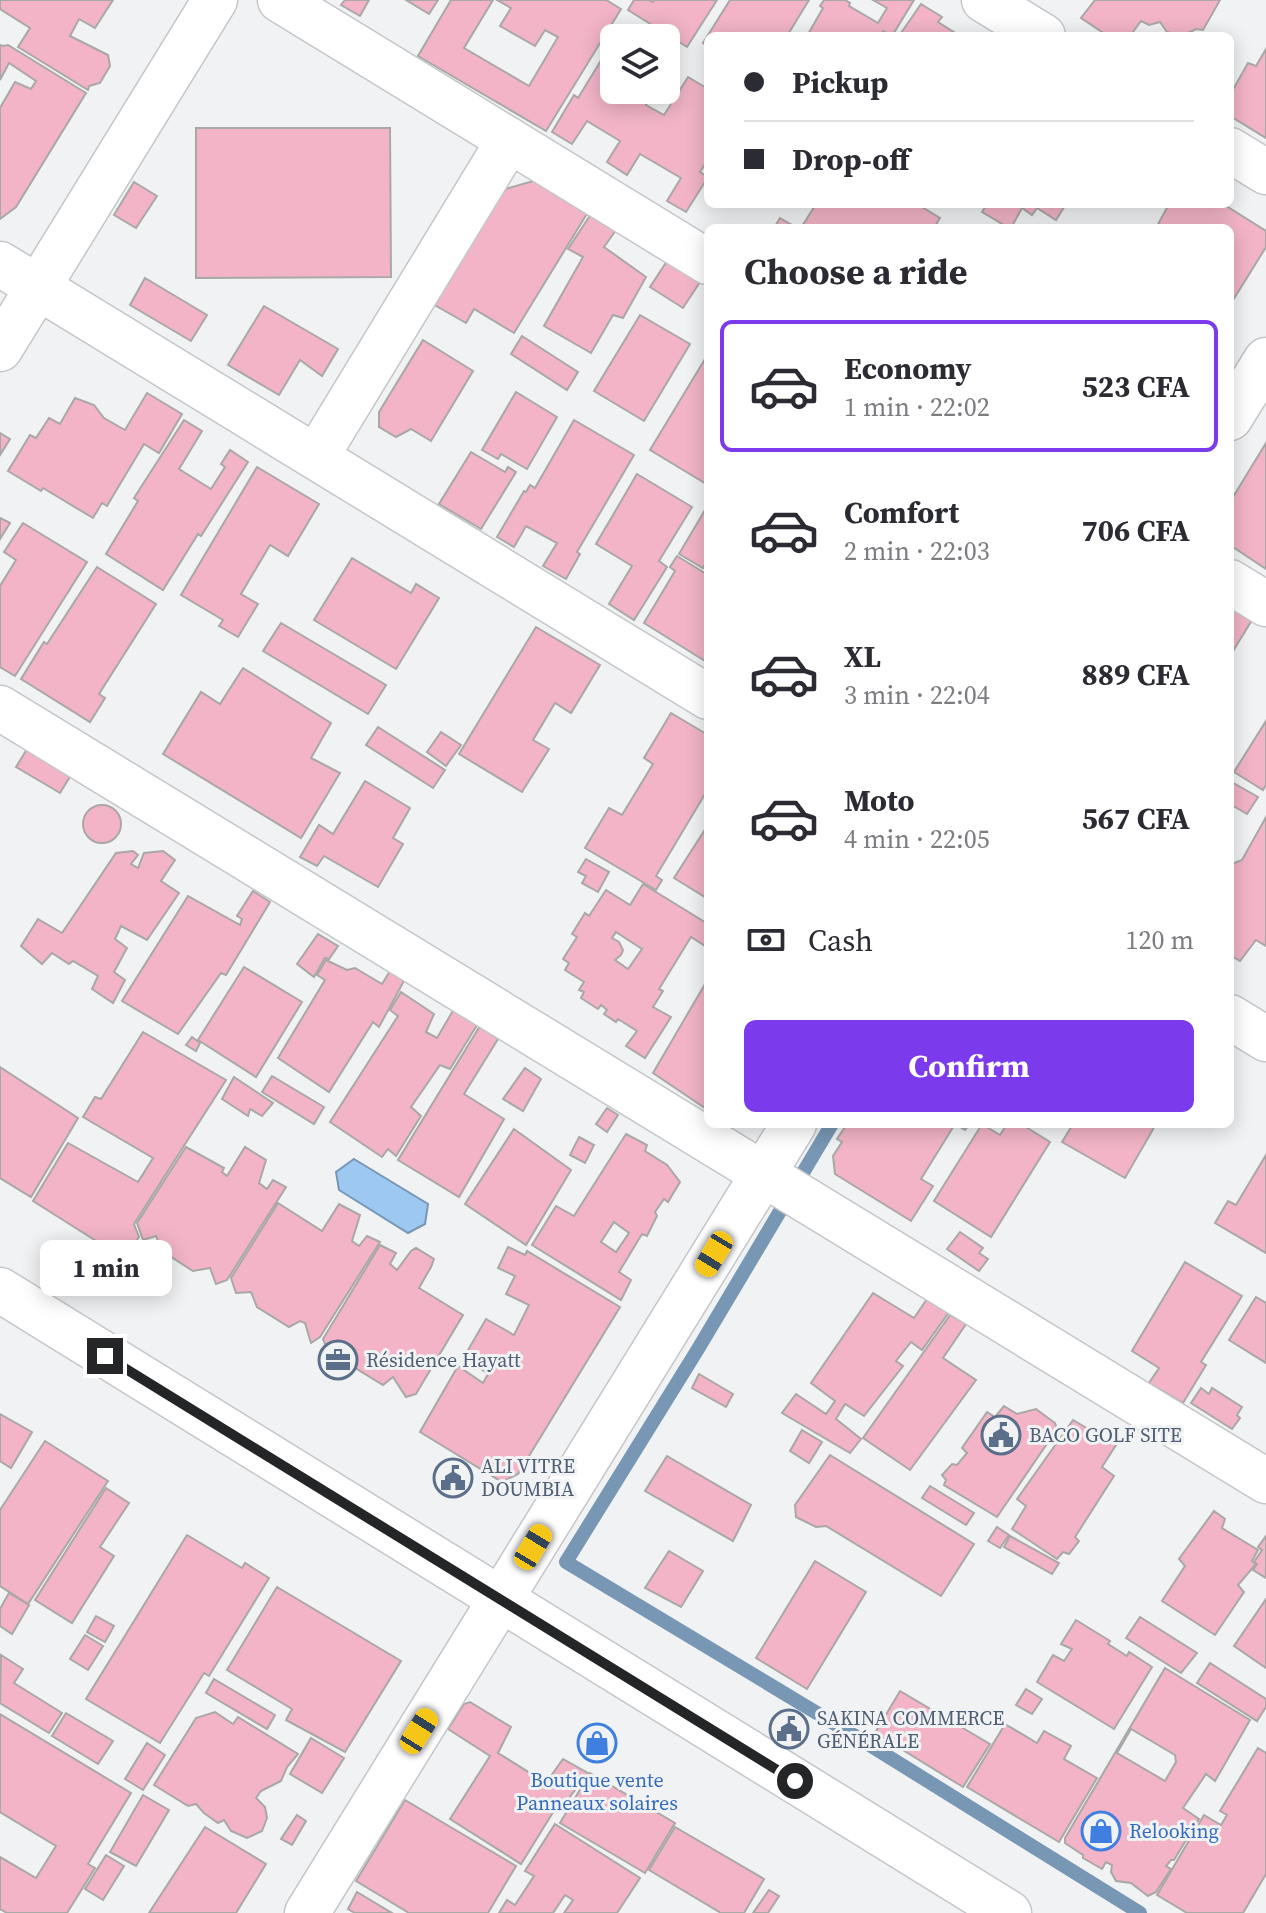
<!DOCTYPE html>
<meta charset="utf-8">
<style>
:root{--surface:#fff;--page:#f2f2f3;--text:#2b2b33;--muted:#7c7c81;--line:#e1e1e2;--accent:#7c3aed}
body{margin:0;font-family:"Source Serif 4",serif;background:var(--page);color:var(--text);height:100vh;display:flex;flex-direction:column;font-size:30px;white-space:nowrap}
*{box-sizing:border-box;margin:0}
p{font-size:26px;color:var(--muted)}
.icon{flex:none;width:44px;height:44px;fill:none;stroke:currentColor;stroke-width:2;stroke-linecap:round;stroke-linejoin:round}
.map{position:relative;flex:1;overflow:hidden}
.panel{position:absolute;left:704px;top:224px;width:530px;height:904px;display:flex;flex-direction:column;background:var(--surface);border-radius:12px;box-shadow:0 4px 20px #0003}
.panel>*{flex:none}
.hud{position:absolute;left:704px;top:32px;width:530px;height:176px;border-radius:12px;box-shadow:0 4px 20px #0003;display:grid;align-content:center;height:176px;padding:0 40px;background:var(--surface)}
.tools{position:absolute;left:600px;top:24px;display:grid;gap:16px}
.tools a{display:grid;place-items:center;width:80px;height:80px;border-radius:12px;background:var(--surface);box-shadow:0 4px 20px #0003;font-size:40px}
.end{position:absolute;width:36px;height:36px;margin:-18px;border:10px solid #242526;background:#fff;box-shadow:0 0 0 4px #fff}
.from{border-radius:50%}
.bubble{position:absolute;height:56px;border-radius:12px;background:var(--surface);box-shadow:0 4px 20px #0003;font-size:26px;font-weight:700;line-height:56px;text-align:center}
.car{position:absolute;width:24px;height:48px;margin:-24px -12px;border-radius:10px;box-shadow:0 0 6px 2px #0007;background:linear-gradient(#f5c518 24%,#345 0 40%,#f5c518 0 76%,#345 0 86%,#f5c518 0)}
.hud b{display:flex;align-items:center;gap:28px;height:76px;font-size:30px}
.hud b+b{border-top:2px solid var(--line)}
.hud i{width:20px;height:20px;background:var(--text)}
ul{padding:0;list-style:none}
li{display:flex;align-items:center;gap:24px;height:132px;margin:0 16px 12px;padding:0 24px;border:4px solid transparent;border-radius:12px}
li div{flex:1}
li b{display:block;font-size:30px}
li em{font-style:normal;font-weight:700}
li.on{border-color:var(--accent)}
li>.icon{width:72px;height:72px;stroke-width:1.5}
h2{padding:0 40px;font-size:36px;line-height:96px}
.pay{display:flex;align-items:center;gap:20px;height:88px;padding:0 40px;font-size:30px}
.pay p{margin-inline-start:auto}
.cta{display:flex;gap:16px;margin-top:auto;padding:16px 40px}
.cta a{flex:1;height:92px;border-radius:12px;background:var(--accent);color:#fff;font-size:32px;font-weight:700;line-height:92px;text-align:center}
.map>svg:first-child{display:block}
</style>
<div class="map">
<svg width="1266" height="1913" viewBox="0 0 1266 1913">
<rect width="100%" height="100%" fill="#f0f2f4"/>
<path fill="#9cc8f2" stroke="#7897b5" stroke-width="2" d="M354,1159L428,1204L425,1224L408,1233L339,1190L336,1172Z"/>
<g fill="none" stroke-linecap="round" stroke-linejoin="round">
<path stroke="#7897b5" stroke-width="14" d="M832,1124L698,1349L566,1562L860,1739L1140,1913"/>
</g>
<g fill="#f2b4c6" stroke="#aaa7a7" stroke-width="2" fill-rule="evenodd">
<path d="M0,0H113L95,28L79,19L70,36L108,55L110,66L100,83L89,86L88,90L18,47L30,28L0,9Z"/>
<path d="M345,0H369L360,16L341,5Z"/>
<path d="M406,0H438L429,14Z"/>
<path d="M451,0H493L464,48L529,86L558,37L545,30L535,46L500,26L511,8L497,0H606L621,9L546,131L418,56Z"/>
<path d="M634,0H649L653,2L654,0H717L687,47L628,10Z"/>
<path d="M730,0H809L787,36H708V47L703,43Z"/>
<path d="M824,0H845L850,3L849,6L878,23L887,8L873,0H914L892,36L883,31L881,36H807L823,8L820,6Z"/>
<path d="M1095,0H1220L1203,30L1196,29L1182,36L1167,32L1160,22L1149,25L1141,21L1130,36H1108L1081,18Z"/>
<path d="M921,4L942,17L938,22L960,36H899Z"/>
<path d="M613,41L614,90H655L646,105L664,115L688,77L708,89V160L700,172L708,177L686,212L667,201L681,178L640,154L627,175L607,162L620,141L587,121L572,144L552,132L574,95L578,98Z"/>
<path d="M0,45L3,46L8,45L86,93L16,207L0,219V108L15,82L31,89L36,81L9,63L0,80Z"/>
<path d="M1266,49V138L1230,116V95L1248,63L1256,66Z"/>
<path d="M196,128H390L391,277L196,278Z"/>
<path d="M540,179L588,212L514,333L474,309L466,323L431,303L502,190Z"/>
<path d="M134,182L157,196L136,228L114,215Z"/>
<path d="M816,204H917L940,218L934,228H801Z"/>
<path d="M987,204H1066L1056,220L1037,208L1032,215L1022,208L1011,228H1000L1002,224L982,212Z"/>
<path d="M1169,204H1223L1266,231V247L1230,305V228H1156Z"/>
<path d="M591,214L616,230L604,247L646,277L623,318L613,315L591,353L544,326L583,257L568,249Z"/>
<path d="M780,218L797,228H774Z"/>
<path d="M667,261L700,282L683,308L650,287Z"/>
<path d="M145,278L207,315L191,341L130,305Z"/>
<path d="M264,306L338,349L322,376L300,360L279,395L228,365Z"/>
<path d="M640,315L690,344L644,421L594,391Z"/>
<path d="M522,336L578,372L567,390L511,354Z"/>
<path d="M423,340L473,371L431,441L411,429L396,437L379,427V412Z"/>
<path d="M708,354V485L650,450Z"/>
<path d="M516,392L557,417L527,469L501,454L498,459L482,450Z"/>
<path d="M147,393L182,414L159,453L144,444L107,506L102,503L93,518L43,488L41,491L8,471L30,435L36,438L49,418L60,424L75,398L94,405L104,418L125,430Z"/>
<path d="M184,420L202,431L179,469L211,489L225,467L221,464L230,450L248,462L201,536L198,534L163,590L106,554L138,501L134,498Z"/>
<path d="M574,420L634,455L577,552L580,554L566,579L543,566L557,543L526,526L514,547L497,537L524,491L526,492L530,485L535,488Z"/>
<path d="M0,433L10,439L0,455Z"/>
<path d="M1266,443V569L1230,545V502Z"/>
<path d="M471,452L505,472L508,467L516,472L481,529L439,504Z"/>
<path d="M257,467L319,504L288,556L270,545L241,594L258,604L238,637L219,626L223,620L181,595Z"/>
<path d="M637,474L692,507L659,561L667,567L634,620L609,604L632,566L596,544Z"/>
<path d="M708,505V559L703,568L679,554Z"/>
<path d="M0,518L10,523L0,539Z"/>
<path d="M23,523L87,562L15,676L0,667V586L16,560L4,552Z"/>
<path d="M677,556L708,575V657L705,661L644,623L675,571L670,567Z"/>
<path d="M352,558L411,593L416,584L439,598L396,669L314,620Z"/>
<path d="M97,567L156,604L99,694L105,698L90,722L21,679L44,642L47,644Z"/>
<path d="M1230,606L1252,620L1230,656Z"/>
<path d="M281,623L386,685L368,714L263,651Z"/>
<path d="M536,627L600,665L571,713L555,703L533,740L549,749L522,792L459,754Z"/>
<path d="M243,668L331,723L311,758L340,773L301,838L163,754L201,692L220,704Z"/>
<path d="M671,713L708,735V789L656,876L662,880L656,890L585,848L609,808L622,815L653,764L644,758Z"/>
<path d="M1266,721V785L1263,790L1234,772Z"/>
<path d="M378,727L445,770L433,788L366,745Z"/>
<path d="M441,732L461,745L446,766L427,752Z"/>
<path d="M27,749L71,775L60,793L16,767Z"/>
<path d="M365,781L410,808L393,838L403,844L378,887L324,856L317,866L300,857L319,825L333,834Z"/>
<path d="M1230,781L1258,797L1247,814L1230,804Z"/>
<circle cx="102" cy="824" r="19"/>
<path d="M1266,817V946L1256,940L1240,961L1230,955V867L1234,863L1242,860Z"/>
<path d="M708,825V899L674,878Z"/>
<path d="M133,851L138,855L131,864L138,868L144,853L163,851L175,860L161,881L179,893L147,940L121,926L115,939L127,948L114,972L125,980L113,1003L92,989L98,976L73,961L69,964L52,953L42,964L21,946L38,919L62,933L116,853Z"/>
<path d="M586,859L609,872L598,892L582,883L586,876L578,872Z"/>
<path d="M643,884L708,924V948L691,937L659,989L663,991L653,1007L671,1017L645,1058L626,1046L637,1031L618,1019L616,1022L604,1014L607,1010L601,1005L598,1009L581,998L584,992L579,990L584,982L565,970L569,963L563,959L577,937L572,934L585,913L589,916L606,890L630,905ZM616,932L642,949L628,969L615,960L621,955L623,950L619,942L612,938Z"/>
<path d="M253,891L270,902L226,975L221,973L178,1034L122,1001L188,896L240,925L242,919L237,916Z"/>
<path d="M318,934L338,946L329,959L325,958L314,977L297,964Z"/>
<path d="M326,960L347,970L355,968L382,984L390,971L405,979L379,1027L373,1022L329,1092L278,1058L325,980L317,975Z"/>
<path d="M244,967L302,1002L256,1077L198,1040Z"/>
<path d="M708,979V1110L653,1073Z"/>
<path d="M401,992L434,1014L426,1032L437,1038L454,1009L479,1022L450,1069L440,1065L411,1107L421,1116L396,1156L388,1149L382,1157L330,1122L398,1016L390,1010Z"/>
<path d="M480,1026L498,1039L464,1094L504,1119L459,1197L398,1160Z"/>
<path d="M143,1032L226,1080L134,1224L139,1237L123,1258L33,1201L68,1143L138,1182L153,1158L83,1117L95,1097L101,1099Z"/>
<path d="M192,1037L200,1043L196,1051L186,1045Z"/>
<path d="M0,1067L78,1118L31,1197L0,1178Z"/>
<path d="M525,1068L541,1079L523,1111L503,1099Z"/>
<path d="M272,1076L324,1107L314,1124L262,1092Z"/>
<path d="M234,1077L273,1103L262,1116L250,1109L248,1116L222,1099Z"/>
<path d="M607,1108L618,1115L607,1132L596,1124Z"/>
<path d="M847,1124H970L965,1130L955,1124L921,1179L933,1186L911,1221L835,1174L833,1156L842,1142L837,1139Z"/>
<path d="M982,1124L1000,1135L1007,1124H1021L1050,1142L991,1237L934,1201Z"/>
<path d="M1073,1124H1156L1125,1178L1062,1142Z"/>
<path d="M514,1129L571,1170L526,1245L465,1204Z"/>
<path d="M626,1134L647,1145L645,1151L667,1165L680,1182L668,1202L664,1199L655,1212L657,1216L647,1236L642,1234L619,1272L631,1280L621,1300L532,1245L556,1206L574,1216ZM614,1222L629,1233L616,1252L601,1242Z"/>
<path d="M579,1137L594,1145L585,1163L570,1155Z"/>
<path d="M186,1147L224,1168L222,1172L227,1176L245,1147L266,1160L259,1183L267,1189L273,1180L286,1187L227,1280L216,1284L210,1268L193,1271L162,1251L156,1236L143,1240L137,1223Z"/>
<path d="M1266,1155V1253L1215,1223L1228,1201L1236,1205Z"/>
<path d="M278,1203L322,1231L339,1204L360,1215L352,1241L359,1246L367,1236L380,1242L320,1337L311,1343L305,1323L300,1321L289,1327L257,1307L251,1292L236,1293L231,1278Z"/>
<path d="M960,1232L983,1248L979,1253L988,1259L979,1271L947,1249Z"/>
<path d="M380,1245L396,1253L390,1264L397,1270L411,1251L416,1248L434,1259L431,1267L419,1288L463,1315L416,1394L406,1397L393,1377L383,1385L352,1366L349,1352L342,1349L330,1356L323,1339Z"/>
<path d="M508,1247L525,1255L527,1251L620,1307L518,1474L502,1482L420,1432L458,1366L483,1383L488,1374L464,1357L486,1319L514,1335L529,1305L506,1294L515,1276L498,1268Z"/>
<path d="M1185,1262L1242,1296L1201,1362L1206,1365L1183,1403L1149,1383L1159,1368L1132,1351Z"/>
<path d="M873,1293L914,1318L927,1299L949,1312L922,1350L911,1342L896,1361L903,1366L864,1416L845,1404L836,1419L861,1439L850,1453L782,1413L796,1394L826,1414L835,1401L811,1383Z"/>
<path d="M1256,1297L1266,1303V1363L1229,1340Z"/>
<path d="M950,1315L966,1324L943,1358L976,1380L910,1470L863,1438Z"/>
<path d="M699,1374L733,1394L726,1407L692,1388Z"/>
<path d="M1201,1388L1209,1394L1212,1388L1242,1407L1237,1415L1240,1418L1232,1429L1191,1403Z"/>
<path d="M1004,1406L1017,1414L1036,1409L1055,1423L1057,1429L997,1517L944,1485L946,1480L942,1475L952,1464L957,1465L967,1453L962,1448L987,1412L995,1417Z"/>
<path d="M0,1414L32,1432L11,1468L0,1461Z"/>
<path d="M1073,1420L1116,1445L1102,1467L1114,1476L1075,1537L1079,1541L1069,1554L1063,1552L1057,1559L1012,1529L1026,1506L1017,1499Z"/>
<path d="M802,1430L822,1442L809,1463L790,1451Z"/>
<path d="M45,1441L108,1481L28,1604L0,1586V1510Z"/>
<path d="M830,1455L974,1544L941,1596L826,1526L816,1527L796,1517L795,1505Z"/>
<path d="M667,1456L751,1505L733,1541L645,1491Z"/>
<path d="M930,1486L974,1513L966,1525L922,1498Z"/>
<path d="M106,1488L129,1503L100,1547L114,1556L72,1623L35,1600Z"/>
<path d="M1214,1511L1225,1519L1222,1528L1258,1550L1252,1561L1256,1564L1238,1585L1244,1592L1215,1635L1162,1601L1185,1566L1179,1559Z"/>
<path d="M997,1527L1009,1535L1000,1548L988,1541Z"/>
<path d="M187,1535L242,1568L245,1563L269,1578L209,1676L204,1673L160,1743L86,1699Z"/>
<path d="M1010,1536L1059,1563L1052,1574L1004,1547Z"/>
<path d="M1266,1536V1578L1253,1570L1257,1564L1254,1562L1262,1550L1258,1547Z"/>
<path d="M669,1551L703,1571L681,1607L645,1588Z"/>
<path d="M815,1561L866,1592L807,1689L756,1658Z"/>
<path d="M277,1587L401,1661L345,1752L286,1720L292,1709L227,1670Z"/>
<path d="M9,1593L29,1605L12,1634L0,1626V1609Z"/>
<path d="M1266,1599V1668L1234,1646Z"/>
<path d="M96,1616L114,1626L105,1642L87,1632Z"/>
<path d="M1140,1617L1197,1653L1181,1673L1126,1638Z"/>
<path d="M1076,1620L1110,1641L1108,1644L1127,1656L1129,1652L1152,1667L1114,1729L1037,1682L1053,1655L1064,1661L1072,1649L1061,1644Z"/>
<path d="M85,1635L103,1646L88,1670L70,1659Z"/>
<path d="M1,1655L23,1669L14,1683L62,1713L49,1733L0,1703Z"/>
<path d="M1210,1663L1266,1699V1707L1257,1721L1197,1683Z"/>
<path d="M1165,1668L1250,1720L1215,1781L1206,1774L1183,1808L1199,1819L1174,1860H1171L1166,1866L1171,1869L1156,1892L1148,1896L1131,1883L1116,1881L1111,1872L1112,1865L1106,1862L1102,1869L1083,1858V1855L1065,1843V1838ZM1131,1729L1175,1755L1176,1762L1165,1781L1117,1753Z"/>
<path d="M214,1679L275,1715L267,1729L206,1693Z"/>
<path d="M1026,1689L1042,1699L1032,1714L1016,1705Z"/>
<path d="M900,1691L990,1744L963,1787L875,1733Z"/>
<path d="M470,1702L511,1727L498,1753L546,1783L563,1759L588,1773L566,1802L560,1801L521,1864L450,1819L490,1756L448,1729L464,1704Z"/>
<path d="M215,1712L233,1724L238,1717L298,1754L287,1767L281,1781L261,1791L256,1798L265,1807L267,1818L262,1831L247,1838L231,1831L224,1820L218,1823L204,1813L196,1804L188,1806L154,1785L196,1718Z"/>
<path d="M66,1713L113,1741L98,1764L52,1736Z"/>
<path d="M0,1714L131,1793L88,1864L95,1868L67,1913H7L0,1909V1857L36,1878L56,1846L0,1812Z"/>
<path d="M1005,1724L1037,1743L1044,1731L1071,1746L1064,1759L1097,1778L1059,1842L967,1787Z"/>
<path d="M311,1738L344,1758L322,1793L290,1774Z"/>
<path d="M147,1743L165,1755L143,1790L125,1779Z"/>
<path d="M1258,1748L1266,1753V1874L1243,1913H1187L1157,1895L1204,1815L1221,1825L1227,1815L1220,1811Z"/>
<path d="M590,1773L675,1823L645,1873L560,1823Z"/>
<path d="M143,1795L169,1810L136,1866L110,1852Z"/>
<path d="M405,1800L516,1866L488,1913H409L356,1881Z"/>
<path d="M297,1815L306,1821L292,1845L281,1839Z"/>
<path d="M555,1824L640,1878L617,1913H564L573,1900L565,1895L553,1913H499L507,1900L515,1905L534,1876L525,1871Z"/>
<path d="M205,1827L266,1864L236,1913H149Z"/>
<path d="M675,1827L764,1879L744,1913H721L649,1870Z"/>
<path d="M106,1855L124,1866L103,1900L85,1889Z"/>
<path d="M769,1890L779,1896L768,1913H753Z"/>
<path d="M357,1892L392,1913H355L348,1909Z"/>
</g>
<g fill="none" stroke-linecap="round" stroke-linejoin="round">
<defs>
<g id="street">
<path d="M280,0L708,262"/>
<path d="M984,0L1043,36"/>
<path d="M1230,150L1266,172"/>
<path d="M0,264L708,697"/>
<path d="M0,349L215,0"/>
<path d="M1230,418L1266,360"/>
<path d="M316,457L509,140"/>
<path d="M1230,582L1266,604"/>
<path d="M0,708L1266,1481"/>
<path d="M1230,1017L1266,1039"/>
<path d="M307,1913L794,1124"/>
</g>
<path id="primary" d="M0,1290L1009,1913"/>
</defs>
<use href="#street" stroke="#c4c6c9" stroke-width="47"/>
<use href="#primary" stroke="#c4c6c9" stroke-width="47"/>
<use href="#street" stroke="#fff" stroke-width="44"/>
<use href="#primary" stroke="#fff" stroke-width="44"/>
</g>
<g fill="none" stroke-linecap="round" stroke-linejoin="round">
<path stroke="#242526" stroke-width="10" d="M105,1356L795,1781"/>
</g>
<defs>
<symbol id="office-ring" viewBox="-11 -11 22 22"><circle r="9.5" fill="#f0f2f4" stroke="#5c6f8a" stroke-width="1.5"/><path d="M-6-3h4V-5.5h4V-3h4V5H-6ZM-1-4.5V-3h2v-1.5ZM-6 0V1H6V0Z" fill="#5c6f8a"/></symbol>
<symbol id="civic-ring" viewBox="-11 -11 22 22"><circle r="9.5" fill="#f0f2f4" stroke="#5c6f8a" stroke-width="1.5"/><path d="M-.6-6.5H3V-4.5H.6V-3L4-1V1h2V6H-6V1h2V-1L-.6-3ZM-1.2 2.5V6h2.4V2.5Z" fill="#5c6f8a"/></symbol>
<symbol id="shop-ring" viewBox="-11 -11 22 22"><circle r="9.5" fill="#f0f2f4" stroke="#3f7fe0" stroke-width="1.5"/><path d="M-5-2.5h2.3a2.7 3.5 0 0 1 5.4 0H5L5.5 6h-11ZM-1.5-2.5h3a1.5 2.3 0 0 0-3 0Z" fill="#3f7fe0"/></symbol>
</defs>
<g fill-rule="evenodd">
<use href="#office-ring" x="316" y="1338" width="44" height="44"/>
<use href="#civic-ring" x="979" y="1413" width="44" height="44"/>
<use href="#civic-ring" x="431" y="1456" width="44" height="44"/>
<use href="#civic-ring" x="767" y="1707" width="44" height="44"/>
<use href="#shop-ring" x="575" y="1721" width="44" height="44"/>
<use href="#shop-ring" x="1079" y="1809" width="44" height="44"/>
</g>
<g text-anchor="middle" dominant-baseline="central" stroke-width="6" stroke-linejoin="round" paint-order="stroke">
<g font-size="20" fill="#4e5e75" stroke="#f0f2f4" text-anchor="start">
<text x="366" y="1360">Résidence Hayatt</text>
<text x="1029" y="1435">BACO GOLF SITE</text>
<text x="481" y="1466">ALI VITRE<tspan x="481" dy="23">DOUMBIA</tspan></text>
<text x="817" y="1718">SAKINA COMMERCE<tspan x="817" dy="23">GÉNÉRALE</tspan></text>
</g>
<g font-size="20" fill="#366cbe" stroke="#f0f2f4">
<text x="597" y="1780">Boutique vente<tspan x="597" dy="23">Panneaux solaires</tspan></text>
<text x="1129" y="1831" text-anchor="start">Relooking</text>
</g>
</g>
</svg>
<div class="tools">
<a><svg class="icon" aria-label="layers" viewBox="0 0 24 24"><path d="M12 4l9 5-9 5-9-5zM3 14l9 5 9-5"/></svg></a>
</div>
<i class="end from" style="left:795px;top:1781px"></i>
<i class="end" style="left:105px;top:1356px"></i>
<div class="bubble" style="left:40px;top:1240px;width:132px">1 min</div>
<i class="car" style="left:714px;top:1254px;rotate:211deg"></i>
<i class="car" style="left:533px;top:1547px;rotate:31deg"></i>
<i class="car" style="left:419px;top:1731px;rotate:32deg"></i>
<div class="hud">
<b><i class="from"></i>Pickup</b>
<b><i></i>Drop-off</b>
</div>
<section class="panel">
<h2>Choose a ride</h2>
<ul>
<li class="on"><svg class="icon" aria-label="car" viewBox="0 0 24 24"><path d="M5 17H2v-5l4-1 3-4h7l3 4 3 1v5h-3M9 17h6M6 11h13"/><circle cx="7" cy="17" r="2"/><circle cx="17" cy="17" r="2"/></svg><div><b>Economy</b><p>1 min · 22:02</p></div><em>523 CFA</em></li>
<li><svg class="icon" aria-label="car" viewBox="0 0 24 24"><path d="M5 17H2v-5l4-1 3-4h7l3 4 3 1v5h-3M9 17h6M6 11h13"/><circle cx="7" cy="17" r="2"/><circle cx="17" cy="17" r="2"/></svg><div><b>Comfort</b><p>2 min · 22:03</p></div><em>706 CFA</em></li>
<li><svg class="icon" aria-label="car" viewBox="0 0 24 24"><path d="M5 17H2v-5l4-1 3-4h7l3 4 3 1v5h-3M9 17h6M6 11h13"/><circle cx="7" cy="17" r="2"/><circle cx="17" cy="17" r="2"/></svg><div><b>XL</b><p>3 min · 22:04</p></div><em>889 CFA</em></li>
<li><svg class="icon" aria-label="car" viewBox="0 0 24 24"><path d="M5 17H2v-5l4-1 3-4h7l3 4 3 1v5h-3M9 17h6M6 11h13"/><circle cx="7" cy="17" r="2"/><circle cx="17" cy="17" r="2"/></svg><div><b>Moto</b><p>4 min · 22:05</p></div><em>567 CFA</em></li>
</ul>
<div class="pay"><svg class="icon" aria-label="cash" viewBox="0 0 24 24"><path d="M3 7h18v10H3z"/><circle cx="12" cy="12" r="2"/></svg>Cash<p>120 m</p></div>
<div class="cta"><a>Confirm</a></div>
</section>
</div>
